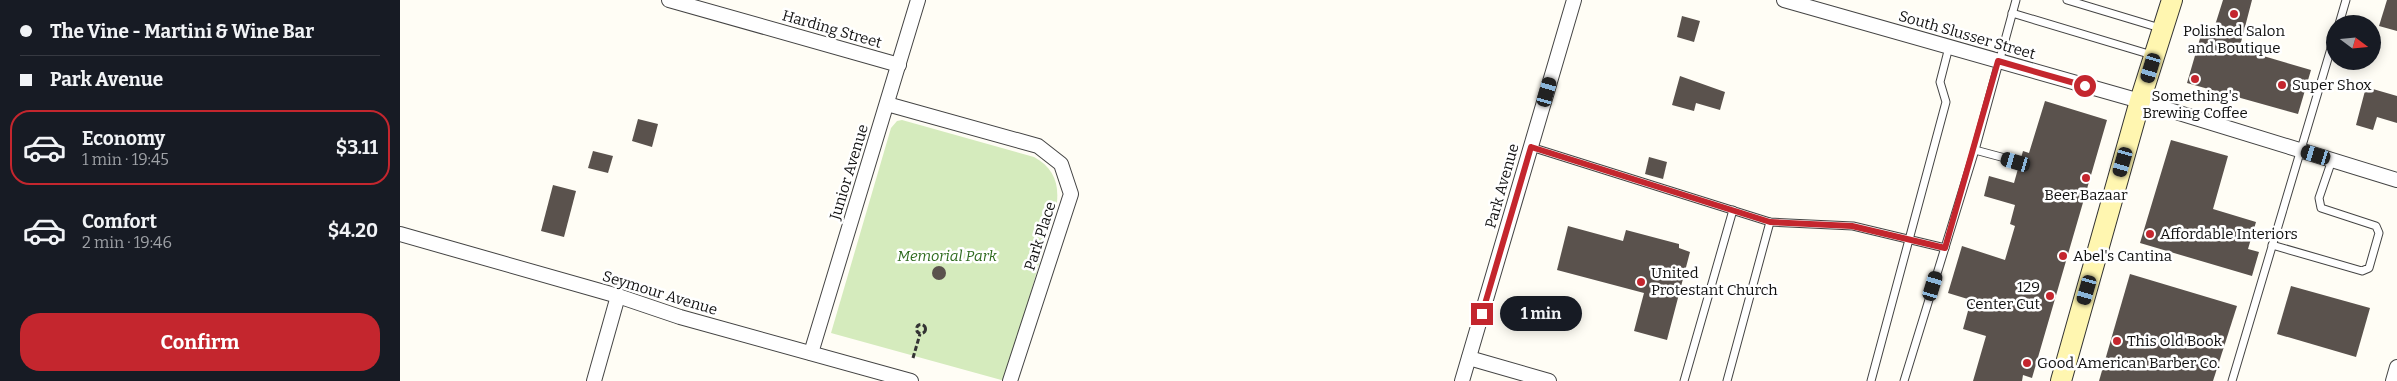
<!DOCTYPE html>
<meta charset="utf-8">
<style>
:root{--surface:#171b24;--page:#242831;--text:#f1f3f6;--muted:#9ea1a6;--line:#363941;--accent:#c4262e}
body{margin:0;font-family:Bitter,serif;background:var(--page);color:var(--text);height:100vh;display:flex;flex-direction:column;font-size:19px;white-space:nowrap}
*{box-sizing:border-box;margin:0}
p{font-size:16px;color:var(--muted)}
.icon{flex:none;width:28px;height:28px;fill:none;stroke:currentColor;stroke-width:2;stroke-linecap:round;stroke-linejoin:round}
.map{position:relative;flex:1;overflow:hidden}
.side{display:flex;flex-direction:column;background:var(--surface);width:400px}
.side>*{flex:none}
.banner{display:grid;align-content:center;height:110px;padding:0 20px;background:var(--surface)}
.needle{width:32px;rotate:106deg}
.fabs{position:absolute;left:1926px;top:15px;display:grid;gap:10px}
.fabs a{display:grid;place-items:center;width:55px;height:55px;border-radius:50%;background:var(--surface);box-shadow:0 2px 12px #0003;font-size:25px}
.end{position:absolute;width:22px;height:22px;margin:-11px;border:6px solid #c4262e;background:#fff;box-shadow:0 0 0 2px #fff}
.from{border-radius:50%}
.bubble{position:absolute;height:35px;border-radius:18px;background:var(--surface);box-shadow:0 2px 12px #0003;font-size:16px;font-weight:700;line-height:35px;text-align:center}
.car{position:absolute;width:15px;height:30px;margin:-15px -8px;border-radius:6px;box-shadow:0 0 4px 1px #0007;background:linear-gradient(#222 24%,#8ab4d8 0 40%,#222 0 76%,#8ab4d8 0 86%,#222 0)}
.banner b{display:flex;align-items:center;gap:18px;height:48px;font-size:19px}
.banner b+b{border-top:1px solid var(--line)}
.banner i{width:12px;height:12px;background:var(--text)}
ul{padding:0;list-style:none}
li{display:flex;align-items:center;gap:15px;height:75px;margin:0 10px 8px;padding:0 10px;border:2px solid transparent;border-radius:20px}
li div{flex:1}
li b{display:block;font-size:19px}
li em{font-style:normal;font-weight:700}
li.active{border-color:var(--accent)}
li>.icon{width:45px;height:45px;stroke-width:1.5}
.button{display:flex;gap:10px;margin-top:auto;padding:10px 20px}
.button a{flex:1;height:58px;border-radius:20px;background:var(--accent);color:#fff;font-size:20px;font-weight:700;line-height:58px;text-align:center}
main{display:flex;flex:1;min-height:0}
.map>svg:first-child{display:block}
</style>
<main>
<section class="side">
<div class="banner">
<b><i class="from"></i>The Vine - Martini &amp; Wine Bar</b>
<b><i></i>Park Avenue</b>
</div>
<ul>
<li class="active"><svg class="icon" aria-label="car" viewBox="0 0 24 24"><path d="M5 17H2v-5l4-1 3-4h7l3 4 3 1v5h-3M9 17h6M6 11h13"/><circle cx="7" cy="17" r="2"/><circle cx="17" cy="17" r="2"/></svg><div><b>Economy</b><p>1 min · 19:45</p></div><em>$3.11</em></li>
<li><svg class="icon" aria-label="car" viewBox="0 0 24 24"><path d="M5 17H2v-5l4-1 3-4h7l3 4 3 1v5h-3M9 17h6M6 11h13"/><circle cx="7" cy="17" r="2"/><circle cx="17" cy="17" r="2"/></svg><div><b>Comfort</b><p>2 min · 19:46</p></div><em>$4.20</em></li>
</ul>
<div class="button"><a>Confirm</a></div>
</section>
<div class="map">
<svg width="1997" height="381" viewBox="0 0 1997 381">
<rect width="100%" height="100%" fill="#fffdf5"/>
<path fill="#d5ebbd" d="M502,120L634,157C652,167 659,181 657,202L605,381L431,333L491,128L497,121Z"/>
<g fill="#5a524d">
<path d="M1823,0H1852L1840,46L1854,49L1853,53L1911,70L1898,114L1787,83L1801,35L1811,38Z"/>
<path d="M1987,0H1997V31L1979,26Z"/>
<path d="M1282,16L1300,21L1294,42L1277,37Z"/>
<path d="M1280,76L1325,92L1320,110L1296,103L1294,111L1272,105Z"/>
<path d="M1966,87L1997,96V123L1977,117L1973,130L1956,125Z"/>
<path d="M1645,101L1707,120L1632,378L1623,375L1622,381H1573L1586,336L1563,329L1571,300L1548,293L1562,246L1605,260L1615,226L1610,224L1615,205L1584,196L1589,176L1614,183L1623,151L1629,153Z"/>
<path d="M238,119L258,124L252,147L232,141Z"/>
<path d="M1771,140L1828,156L1813,209L1856,222L1848,249L1859,252L1852,276L1740,243Z"/>
<path d="M193,151L213,156L208,173L188,168Z"/>
<path d="M1249,157L1267,162L1263,179L1245,174Z"/>
<path d="M153,185L176,191L164,237L141,231Z"/>
<path d="M1168,226L1223,241L1226,230L1279,244V248L1290,252L1267,340L1234,331L1244,293L1157,270Z"/>
<circle cx="539" cy="273" r="7"/>
<path d="M1730,274L1837,306L1813,381H1699Z"/>
<path d="M1891,286L1970,308L1956,357L1877,334Z"/>
</g>
<g fill="none" stroke-linecap="round" stroke-linejoin="round">
<defs>
<g id="lane">
<path d="M1667,0L1760,28"/>
<path d="M1612,13L1752,55"/>
<path d="M1939,24L1946,0"/>
<path d="M1131,147L1370,222L1453,226L1545,248"/>
<path d="M1575,150L1616,161"/>
<path d="M1872,245L1962,271L1969,268L1979,233L1976,226L1921,208L1919,198L1932,160"/>
<path d="M1284,381L1333,210"/>
<path d="M1327,381L1370,222"/>
<path d="M1471,381L1546,102L1540,82L1549,47"/>
<path d="M1504,381L1575,150L1616,0"/>
<path d="M1832,381L1935,35"/>
</g>
<g id="street">
<path d="M269,0L499,65"/>
<path d="M1384,0L1740,101L1997,180"/>
<path d="M487,104L638,146L661,164L671,194L610,381"/>
<path d="M0,234L218,296L280,317L511,381"/>
<path d="M411,353L518,0"/>
<path d="M1069,358L1149,381"/>
<path d="M194,381L218,296"/>
<path d="M1062,381L1174,0"/>
<path d="M1993,381L1997,367"/>
</g>
<path id="secondary" d="M1661,381L1740,101L1772,0"/>
</defs>
<use href="#lane" stroke="#444" stroke-width="9"/>
<use href="#street" stroke="#444" stroke-width="16"/>
<use href="#secondary" stroke="#333" stroke-width="22"/>
<g stroke="#333" stroke-width="3" stroke-dasharray="5 2.5" stroke-linecap="butt">
<circle cx="521" cy="329" r="4.5"/>
<path d="M513,358L520,334"/>
</g>
<use href="#lane" stroke="#fff" stroke-width="7"/>
<use href="#street" stroke="#fff" stroke-width="14"/>
<use href="#secondary" stroke="#fff6b0" stroke-width="20"/>
</g>
<g fill="none" stroke-linecap="round" stroke-linejoin="round">
<path stroke="#c4262e" stroke-width="6" d="M1082,314L1131,147L1370,222L1452,226L1545,248L1598,61L1685,86"/>
</g>
<g fill="#c4262e" stroke="#fff" stroke-width="2">
<circle cx="1834" cy="14" r="5"/>
<circle cx="1795" cy="79" r="5"/>
<circle cx="1882" cy="85" r="5"/>
<circle cx="1686" cy="178" r="5"/>
<circle cx="1750" cy="234" r="5"/>
<circle cx="1663" cy="256" r="5"/>
<circle cx="1241" cy="282" r="5"/>
<circle cx="1650" cy="296" r="5"/>
<circle cx="1717" cy="341" r="5"/>
<circle cx="1627" cy="363" r="5"/>
</g>
<g text-anchor="middle" dominant-baseline="central" stroke-width="5" stroke-linejoin="round" paint-order="stroke">
<g font-size="15" fill="#111" stroke="#fff">
<text transform="translate(432 29) rotate(16)">Harding Street</text>
<text transform="translate(1567 35) rotate(16)">South Slusser Street</text>
<text transform="translate(449 172) rotate(-73)">Junior Avenue</text>
<text transform="translate(1102 186) rotate(-74)">Park Avenue</text>
<text transform="translate(640 236) rotate(-72)">Park Place</text>
<text transform="translate(260 293) rotate(17)">Seymour Avenue</text>
</g>
<g font-size="15" fill="#111" stroke="#fff" text-anchor="start">
<text x="1834" y="31" text-anchor="middle">Polished Salon<tspan x="1834" dy="17">and Boutique</tspan></text>
<text x="1892" y="85">Super Shox</text>
<text x="1795" y="96" text-anchor="middle">Something's<tspan x="1795" dy="17">Brewing Coffee</tspan></text>
<text x="1686" y="195" text-anchor="middle">Beer Bazaar</text>
<text x="1760" y="234">Affordable Interiors</text>
<text x="1673" y="256">Abel's Cantina</text>
<text x="1251" y="273">United<tspan x="1251" dy="17">Protestant Church</tspan></text>
<text x="1640" y="287" text-anchor="end">129<tspan x="1640" dy="17">Center Cut</tspan></text>
<text x="1727" y="341">This Old Book</text>
<text x="1637" y="363">Good American Barber Co.</text>
</g>
<g font-size="15" font-style="italic" fill="#2f6b1f" stroke="#fff">
<text x="547" y="256">Memorial Park</text>
</g>
</g>
</svg>
<div class="fabs">
<a><svg class="needle" viewBox="-14 -14 28 28"><path d="M0-13l5 13h-10z" fill="#e53935"/><path d="M0 13l5-13h-10z" fill="#9ea1a6"/></svg></a>
</div>
<i class="end from" style="left:1685px;top:86px"></i>
<i class="end" style="left:1082px;top:314px"></i>
<div class="bubble" style="left:1100px;top:296px;width:82px">1 min</div>
<i class="car" style="left:1751px;top:68px;rotate:197deg"></i>
<i class="car" style="left:1147px;top:92px;rotate:16deg"></i>
<i class="car" style="left:1916px;top:155px;rotate:287deg"></i>
<i class="car" style="left:1616px;top:162px;rotate:286deg"></i>
<i class="car" style="left:1723px;top:162px;rotate:196deg"></i>
<i class="car" style="left:1533px;top:286px;rotate:17deg"></i>
<i class="car" style="left:1687px;top:290px;rotate:196deg"></i>
</div>
</main>
